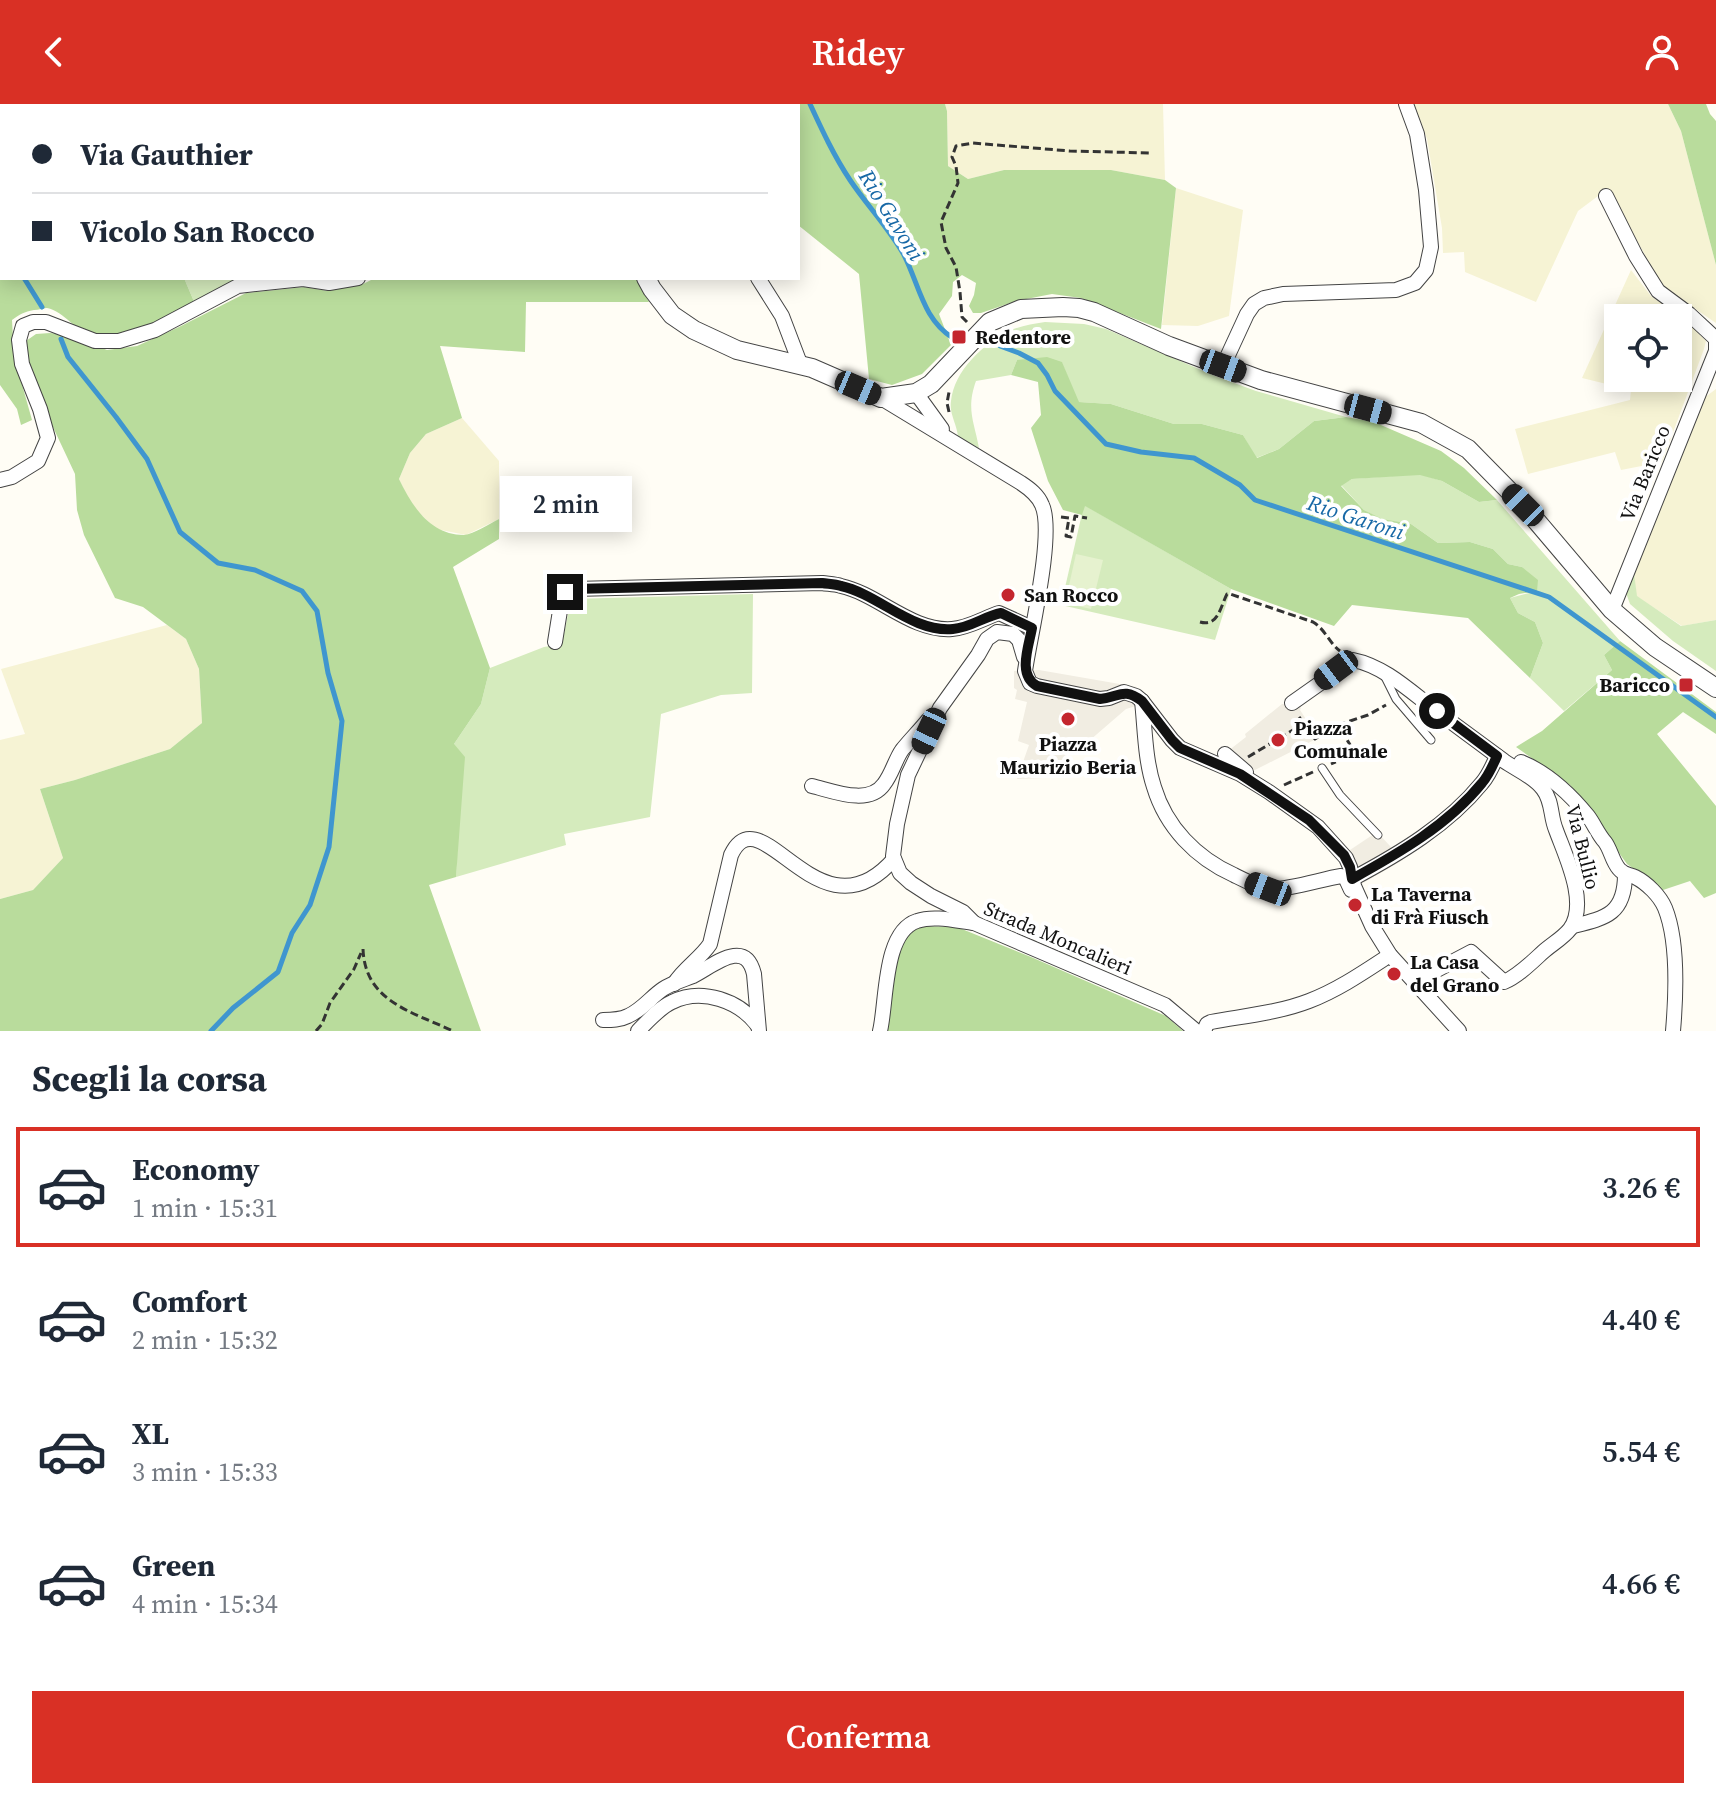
<!DOCTYPE html>
<html lang="it">
<meta charset="utf-8">
<style>
:root{--surface:#fff;--page:#f2f2f3;--text:#1f2937;--muted:#747a83;--line:#e0e1e3;--accent:#d93025}
body{margin:0;font-family:"Source Serif 4",serif;background:var(--page);color:var(--text);height:100vh;display:flex;flex-direction:column;font-size:30px;white-space:nowrap}
*{box-sizing:border-box;margin:0}
p{font-size:26px;color:var(--muted)}
.icon{flex:none;width:44px;height:44px;fill:none;stroke:currentColor;stroke-width:2;stroke-linecap:round;stroke-linejoin:round}
.map{position:relative;height:927px;overflow:hidden}
.drawer{display:flex;flex-direction:column;background:var(--surface);flex:1}
.drawer>*{flex:none}
.hud{position:absolute;left:0px;top:0px;width:800px;height:176px;box-shadow:0 4px 20px #0003;display:grid;align-content:center;height:176px;padding:0 32px;background:var(--surface)}
.fabs{position:absolute;left:1604px;top:200px;display:grid;gap:16px}
.fabs a{display:grid;place-items:center;width:88px;height:88px;border-radius:0px;background:var(--surface);box-shadow:0 4px 20px #0003;font-size:40px}
.end{position:absolute;width:36px;height:36px;margin:-18px;border:10px solid #111;background:#fff;box-shadow:0 0 0 4px #fff}
.from{border-radius:50%}
.bubble{position:absolute;height:56px;border-radius:0px;background:var(--surface);box-shadow:0 4px 20px #0003;font-size:26px;font-weight:600;line-height:56px;text-align:center}
.car{position:absolute;width:24px;height:48px;margin:-24px -12px;border-radius:10px;box-shadow:0 0 6px 2px #0007;background:linear-gradient(#222 24%,#8ab4d8 0 40%,#222 0 76%,#8ab4d8 0 86%,#222 0)}
.hud b{display:flex;align-items:center;gap:28px;height:76px;font-size:30px}
.hud b+b{border-top:2px solid var(--line)}
.hud i{width:20px;height:20px;background:var(--text)}
ul{padding:0;list-style:none}
li{display:flex;align-items:center;gap:24px;height:120px;margin:0 16px 12px;padding:0 16px;border:4px solid transparent;border-radius:0px}
li div{flex:1}
li b{display:block;font-size:30px}
li em{font-style:normal;font-weight:600}
li.current{border-color:var(--accent)}
li>.icon{width:72px;height:72px;stroke-width:1.5}
h2{padding:0 32px;font-size:36px;line-height:96px}
.cta{display:flex;gap:16px;margin-top:auto;padding:16px 32px}
.cta a{flex:1;height:92px;border-radius:0px;background:var(--accent);color:#fff;font-size:32px;font-weight:600;line-height:92px;text-align:center}
header{display:flex;justify-content:space-between;align-items:center;height:104px;padding:0 32px;background:var(--accent);color:#fff;font-size:36px;font-weight:600}
.map>svg:first-child{display:block}
</style>
<header><svg class="icon" aria-label="back" viewBox="0 0 24 24"><path d="M15 5l-7 7 7 7"/></svg>Ridey<svg class="icon" aria-label="person" viewBox="0 0 24 24"><circle cx="12" cy="8" r="4"/><path d="M4 21q1-7 8-7t8 7"/></svg></header>
<div class="map">
<svg width="1716" height="927" viewBox="0 0 1716 927">
<rect width="100%" height="100%" fill="#fffdf5"/>
<g fill="#f6f3d4" fill-rule="evenodd">
<path d="M945,0H1163L1165,76L1111,66H1004L968,75L948,62L947,7Z"/>
<path d="M1414,0H1668L1681,27L1716,161V219L1663,183L1609,87L1598,92L1578,107L1536,198L1465,168L1464,148L1443,149L1442,124L1427,35Z"/>
<path d="M1176,84L1243,106L1229,212L1198,222L1162,221Z"/>
<path d="M1631,166L1651,192L1686,217L1706,237L1704,245L1662,358L1621,366L1615,348L1528,370L1515,325L1630,296L1631,286L1582,274ZM1618,214H1678V274H1618Z"/>
<path d="M1716,285V516L1682,522L1636,492L1634,469L1704,294Z"/>
<path d="M462,314L499,357V415L466,431L436,425L412,402L399,375L410,349L426,330Z"/>
<path d="M167,521L186,535L199,565L202,619L170,645L75,676L40,685L63,754L33,786L0,795V636L25,630L1,565Z"/>
</g>
<g fill="#d5ebbd">
<path d="M184,174H251L195,200Z"/>
<path d="M1045,218L1084,220L1106,225L1215,272L1256,287L1346,313L1314,317L1279,345L1256,354L1243,331L1202,320H1174L1111,300L1078,298L1062,259L1017,256L1011,271L976,277C966,305 974,317 979,344L958,333C957,320 949,310 951,297C954,267 983,240 1009,227C1020,222 1032,220 1045,218Z"/>
<path d="M1420,370L1442,377L1479,398L1497,396L1620,537L1604,551L1612,566L1564,607L1530,574L1543,539L1535,518L1518,509L1510,494L1537,487L1522,463L1508,460L1493,445L1470,438L1438,439L1411,420L1382,416L1364,406L1341,381L1352,375Z"/>
<path d="M1084,401L1231,485L1215,536L1061,501Z"/>
<path d="M1634,469L1637,492L1681,522L1716,516V567L1673,537L1630,500L1626,489Z"/>
<path d="M753,490L752,589L721,591L661,610L650,713L564,730L566,741L456,773L458,731L454,640L481,600L490,564L544,543L562,540L571,495Z"/>
</g>
<g fill="#b9dc9c">
<path d="M743,0H945L947,7L948,62L968,75L1004,66H1111L1165,76L1176,84L1161,225L1081,194L1052,190L1016,197L981,209H973L969,202L974,191L976,179L962,171L953,178L952,192L939,210L951,241L922,270L892,281L869,275L859,170L798,121V2H743Z"/>
<path d="M1668,0H1706L1710,10L1716,17V161L1681,27Z"/>
<path d="M0,69H2V174H184L195,200C168,215 126,241 95,233C77,229 64,207 47,204C43,204 39,206 34,206C24,208 20,210 12,216L14,252L32,316L21,321L17,305L0,281Z"/>
<path d="M375,174H636L649,198H526L525,248L440,242L462,314L426,330L410,349L399,375C412,402 430,431 464,431C474,430 489,420 499,415V435L453,463L490,564L481,600L454,640L465,653L456,773L429,781L481,927H0V795L33,786L63,754L40,685L75,676L170,645L202,619L199,565L186,535L143,503L115,494L84,431L77,406L75,370L52,321L25,254L26,237L36,230L50,229L69,231L107,246L137,242L179,223L246,189L304,183L328,187L363,180Z"/>
<path d="M1047,253L1062,258L1079,298L1111,300L1174,320H1202L1243,331L1257,354L1279,345L1314,317L1346,313L1374,318L1441,347L1464,364L1497,396L1479,398L1442,377L1420,371L1352,375L1341,382L1364,406L1382,415L1411,420L1438,439L1470,438L1493,445L1508,460L1522,463L1538,476L1537,487L1519,490L1510,494L1518,509L1535,518L1543,539L1530,574L1468,514L1352,501L1334,522L1231,485L1085,402L1082,411L1063,406L1048,377L1031,324L1041,311L1038,278L1011,271L1017,256Z"/>
<path d="M1620,537L1716,608V630L1683,608L1657,630L1716,702V789L1704,794L1690,777L1663,786L1627,760L1570,681L1516,643L1542,627L1612,566L1604,551Z"/>
<path d="M921,822L957,823L1031,853L1166,912L1183,927H885L898,843L911,827Z"/>
</g>
<path fill="#e6f2cf" d="M1076,450L1103,456L1091,505L1065,499Z"/>
<g fill="#f1ede2">
<path d="M1039,566L1137,583L1136,602L1126,605L1082,643L1043,668V674L1017,675L1029,641L1018,637L1027,598L1015,595L1017,586L1014,584V567Z"/>
<path d="M1282,600L1299,601L1301,604L1300,606L1313,626L1315,625L1320,633L1255,666L1249,665L1228,647L1246,633L1245,630Z"/>
<path d="M1377,728L1403,756L1358,782L1347,748Z"/>
</g>
<g fill="none" stroke-linecap="round" stroke-linejoin="round">
<g stroke="#3f96cf" stroke-width="5">
<path d="M810,0C822,26 834,52 850,76C866,100 891,127 904,151C919,180 923,216 953,234"/>
<path d="M0,143L2,145"/>
<path d="M24,174L42,203"/>
<path d="M61,235L68,253L116,313L147,355L180,428L218,459L255,466L302,487L317,507L328,569L342,617L329,743L310,801L292,829L278,868L233,904L211,927"/>
<path d="M1000,242L1019,249L1038,259L1047,271L1055,287L1106,340L1141,348L1194,354L1240,381L1255,396L1549,493L1716,613"/>
</g>
<defs>
<g id="service">
<path d="M1385,573L1396,595L1431,636"/>
<path d="M1322,664L1340,691L1378,731"/>
</g>
<g id="minor">
<path d="M676,0V2"/>
<path d="M1606,92L1636,152L1658,187L1689,210L1716,235"/>
<path d="M758,174L782,212L801,262"/>
<path d="M1223,262L1247,210L1254,200L1264,194L1283,190L1396,186L1415,179L1426,166L1431,143L1426,86L1417,30L1406,0"/>
<path d="M916,289L942,325"/>
<path d="M881,294L1021,379C1030,385 1038,391 1042,401C1055,429 1030,532 1025,567L1030,579L1037,582L1100,595L1109,594L1124,588L1136,592L1142,597L1172,636L1180,644L1240,670L1269,688L1318,723L1346,754L1350,763L1354,782L1372,822L1390,851L1459,927"/>
<path d="M0,376L12,373L38,357L48,334L40,305L22,260L19,236L23,222L33,218H46L95,237H119L155,226L238,182L303,175L329,179L358,174"/>
<path d="M1612,506L1716,247V239"/>
<path d="M555,538L562,494L565,488L573,485L822,479C828,480 835,480 841,482C878,490 912,528 952,525C968,524 984,514 999,509L1032,524"/>
<path d="M1142,597C1145,625 1145,656 1154,683C1166,723 1196,754 1234,771C1244,776 1257,783 1268,785C1285,787 1322,775 1341,772L1345,773L1351,786"/>
<path d="M1292,599L1353,556C1384,562 1410,587 1435,606C1458,623 1481,640 1504,657C1517,666 1533,672 1543,685C1553,698 1550,712 1556,726C1565,751 1589,799 1570,825C1563,834 1552,840 1543,848C1531,859 1518,872 1504,878L1471,848L1414,878"/>
<path d="M1225,650L1246,668"/>
<path d="M1521,658C1548,669 1570,690 1588,712C1594,720 1598,730 1605,738C1611,746 1612,757 1619,765C1624,771 1629,770 1635,773C1647,779 1660,792 1665,804C1678,836 1676,892 1673,927"/>
<path d="M812,682C833,687 869,702 884,680C892,670 895,656 902,646C910,636 920,626 928,616"/>
<path d="M1352,775C1399,750 1448,721 1482,679C1489,671 1493,661 1497,652"/>
<path d="M974,819L963,808L931,792L911,779L900,769L893,752L897,720L908,671L940,604L978,551L987,535L997,528L1013,530L1019,536L1024,553"/>
<path d="M1573,822C1606,814 1625,810 1625,770"/>
<path d="M674,880C684,864 700,855 710,840L731,751C761,687 819,841 894,755"/>
<path d="M603,916C612,916 620,916 628,912C642,906 651,893 663,885C672,879 683,876 693,872C713,862 745,833 754,870L759,927"/>
<path d="M638,927C648,917 659,904 672,898C702,883 740,897 758,922"/>
<path d="M880,927C887,898 883,828 917,817C934,811 957,817 974,819L1165,901L1196,927"/>
<path d="M1204,927L1207,920L1211,918C1243,912 1278,909 1309,897C1338,886 1364,868 1390,851"/>
</g>
<g id="tertiary">
<path d="M496,0L506,2"/>
<path d="M646,174L652,185L672,211L694,226L737,246L812,264L881,294L916,289L931,280L990,218L1021,205L1063,203L1079,204L1094,208L1169,242L1261,276L1421,319L1468,345L1523,401L1612,506L1655,543L1716,584"/>
</g>
</defs>
<use href="#service" stroke="#444" stroke-width="9"/>
<use href="#minor" stroke="#444" stroke-width="16"/>
<use href="#tertiary" stroke="#444" stroke-width="20"/>
<g stroke="#333" stroke-width="3" stroke-dasharray="8 4" stroke-linecap="butt">
<path d="M967,218L962,213L960,188L956,163L946,144L941,118L958,79L956,62L952,53L956,42L973,39L1070,47L1151,49"/>
<path d="M949,308L947,299L949,288"/>
<path d="M1061,413L1069,414L1066,432L1071,433L1075,412L1087,414"/>
<path d="M1200,518C1218,523 1220,504 1227,490H1230L1313,518C1325,525 1330,540 1340,547"/>
<path d="M1299,613L1315,635L1338,621L1355,649L1331,660"/>
<path d="M1338,621L1368,611L1386,601"/>
<path d="M1248,653L1303,620"/>
<path d="M1284,681L1313,668"/>
<path d="M363,845C365,898 413,908 453,927"/>
<path d="M316,927L322,920L330,899L354,865L361,849"/>
</g>
<use href="#service" stroke="#fff" stroke-width="7"/>
<use href="#minor" stroke="#fff" stroke-width="14"/>
<use href="#tertiary" stroke="#fff" stroke-width="18"/>
</g>
<g fill="none" stroke-linecap="round" stroke-linejoin="round">
<path stroke="#111" stroke-width="10" d="M565,488L573,485L822,479C828,480 835,480 841,482C878,490 913,529 953,525C970,524 985,512 1001,509L1032,524C1029,542 1017,571 1037,582L1100,595C1120,593 1123,583 1142,597L1172,636L1180,644L1240,670L1309,716L1344,751L1350,763L1352,775C1399,749 1448,721 1482,679C1489,671 1493,661 1497,652L1437,607"/>
</g>
<g fill="#c4262e" stroke="#fff" stroke-width="3">
<rect x="951" y="225" width="16" height="16" rx="4"/>
<circle cx="1008" cy="491" r="8"/>
<rect x="1678" y="573" width="16" height="16" rx="4"/>
<circle cx="1068" cy="615" r="8"/>
<circle cx="1278" cy="636" r="8"/>
<circle cx="1355" cy="801" r="8"/>
<circle cx="1394" cy="870" r="8"/>
</g>
<g text-anchor="middle" dominant-baseline="central" stroke-width="8" stroke-linejoin="round" paint-order="stroke">
<g font-size="20" font-weight="bold" fill="#111" stroke="#fff" text-anchor="start">
<text x="975" y="233">Redentore</text>
<text x="1024" y="491">San Rocco</text>
<text x="1670" y="581" text-anchor="end">Baricco</text>
<text x="1294" y="624">Piazza<tspan x="1294" dy="23">Comunale</tspan></text>
<text x="1068" y="640" text-anchor="middle">Piazza<tspan x="1068" dy="23">Maurizio Beria</tspan></text>
<text x="1371" y="790">La Taverna<tspan x="1371" dy="23">di Frà Fiusch</tspan></text>
<text x="1410" y="858">La Casa<tspan x="1410" dy="23">del Grano</tspan></text>
</g>
<g font-size="20" fill="#111" stroke="#fff">
<text transform="translate(1645 369) rotate(-68)">Via Baricco</text>
<text transform="translate(1583 743) rotate(76)">Via Bullio</text>
<text transform="translate(1058 834) rotate(23)">Strada Moncalieri</text>
</g>
<g font-size="22" font-style="italic" fill="#1768a6" stroke="#fff">
<text transform="translate(892 111) rotate(58)">Rio Gavoni</text>
<text transform="translate(1356 413) rotate(18)">Rio Garoni</text>
</g>
</g>
</svg>
<div class="fabs">
<a><svg class="icon" aria-label="locate" viewBox="0 0 24 24"><circle cx="12" cy="12" r="6"/><path d="M12 2v4M12 18v4M2 12h4M18 12h4"/></svg></a>
</div>
<i class="end from" style="left:1437px;top:607px"></i>
<i class="end" style="left:565px;top:488px"></i>
<div class="bubble" style="left:500px;top:372px;width:132px">2 min</div>
<i class="car" style="left:1223px;top:262px;rotate:110deg"></i>
<i class="car" style="left:858px;top:284px;rotate:113deg"></i>
<i class="car" style="left:1368px;top:305px;rotate:105deg"></i>
<i class="car" style="left:1523px;top:401px;rotate:315deg"></i>
<i class="car" style="left:1336px;top:566px;rotate:233deg"></i>
<i class="car" style="left:929px;top:627px;rotate:205deg"></i>
<i class="car" style="left:1268px;top:785px;rotate:291deg"></i>
<div class="hud">
<b><i class="from"></i>Via Gauthier</b>
<b><i></i>Vicolo San Rocco</b>
</div>
</div>
<section class="drawer">
<h2>Scegli la corsa</h2>
<ul>
<li class="current"><svg class="icon" aria-label="car" viewBox="0 0 24 24"><path d="M5 17H2v-5l4-1 3-4h7l3 4 3 1v5h-3M9 17h6M6 11h13"/><circle cx="7" cy="17" r="2"/><circle cx="17" cy="17" r="2"/></svg><div><b>Economy</b><p>1 min · 15:31</p></div><em>3.26 €</em></li>
<li><svg class="icon" aria-label="car" viewBox="0 0 24 24"><path d="M5 17H2v-5l4-1 3-4h7l3 4 3 1v5h-3M9 17h6M6 11h13"/><circle cx="7" cy="17" r="2"/><circle cx="17" cy="17" r="2"/></svg><div><b>Comfort</b><p>2 min · 15:32</p></div><em>4.40 €</em></li>
<li><svg class="icon" aria-label="car" viewBox="0 0 24 24"><path d="M5 17H2v-5l4-1 3-4h7l3 4 3 1v5h-3M9 17h6M6 11h13"/><circle cx="7" cy="17" r="2"/><circle cx="17" cy="17" r="2"/></svg><div><b>XL</b><p>3 min · 15:33</p></div><em>5.54 €</em></li>
<li><svg class="icon" aria-label="car" viewBox="0 0 24 24"><path d="M5 17H2v-5l4-1 3-4h7l3 4 3 1v5h-3M9 17h6M6 11h13"/><circle cx="7" cy="17" r="2"/><circle cx="17" cy="17" r="2"/></svg><div><b>Green</b><p>4 min · 15:34</p></div><em>4.66 €</em></li>
</ul>
<div class="cta"><a>Conferma</a></div>
</section>
